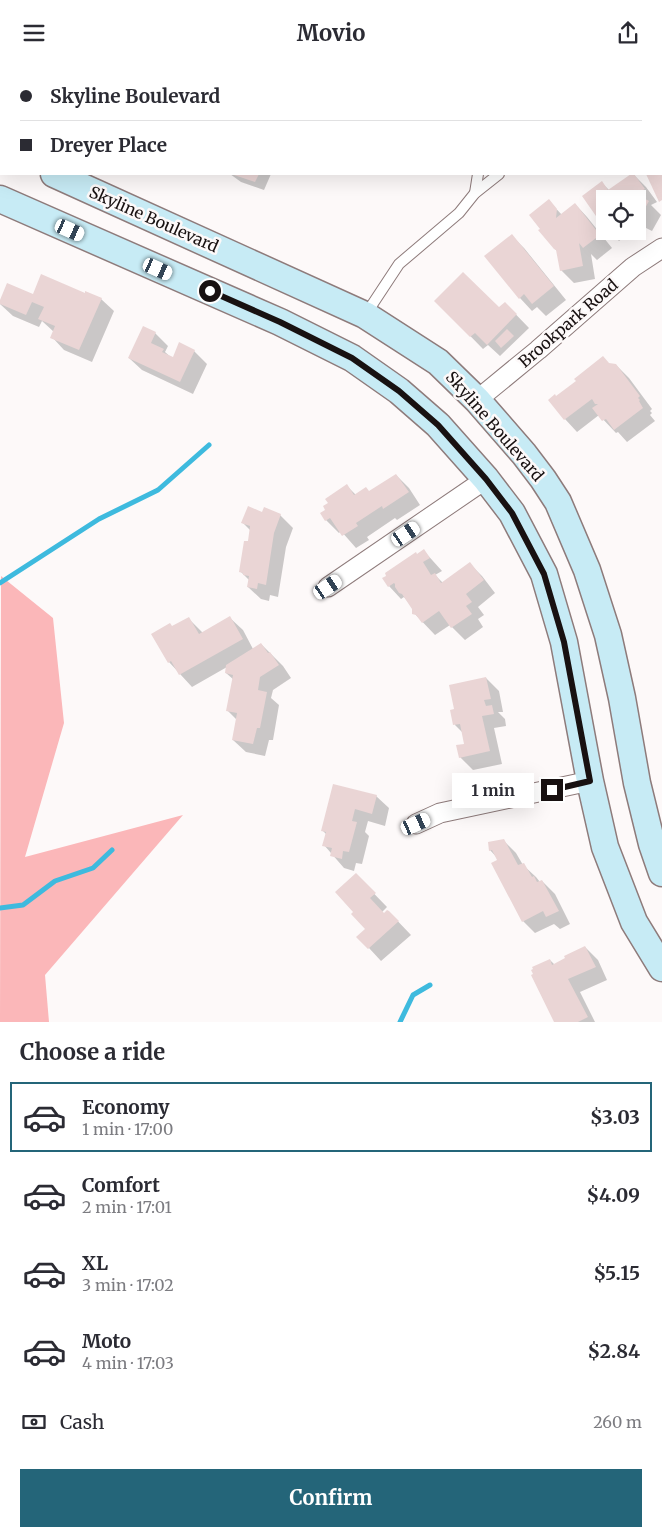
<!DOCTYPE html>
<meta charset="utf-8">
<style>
:root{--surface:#fff;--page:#f7f7f7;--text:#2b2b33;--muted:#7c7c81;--line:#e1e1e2;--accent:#246579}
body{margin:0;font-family:Merriweather,serif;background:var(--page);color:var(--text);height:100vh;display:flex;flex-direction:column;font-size:19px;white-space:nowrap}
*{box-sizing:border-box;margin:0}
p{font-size:16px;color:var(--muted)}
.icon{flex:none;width:28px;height:28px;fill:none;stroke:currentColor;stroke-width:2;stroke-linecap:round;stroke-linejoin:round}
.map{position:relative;height:957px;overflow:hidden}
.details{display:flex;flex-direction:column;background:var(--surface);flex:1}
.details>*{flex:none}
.hud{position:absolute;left:0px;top:0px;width:662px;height:110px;box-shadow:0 5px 20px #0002;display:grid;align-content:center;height:110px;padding:0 20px;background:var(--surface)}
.buttons{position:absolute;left:596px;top:125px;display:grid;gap:10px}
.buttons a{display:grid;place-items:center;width:50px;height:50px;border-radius:0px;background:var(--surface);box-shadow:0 5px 20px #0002;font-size:25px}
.end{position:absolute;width:22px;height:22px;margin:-11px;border:6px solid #181111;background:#fff;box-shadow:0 0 0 2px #fff}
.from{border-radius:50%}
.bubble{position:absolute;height:35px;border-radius:0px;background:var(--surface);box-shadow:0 5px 20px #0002;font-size:16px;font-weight:700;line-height:35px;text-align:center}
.car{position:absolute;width:15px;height:30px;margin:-15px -8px;border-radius:6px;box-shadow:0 0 4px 1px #0007;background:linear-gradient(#fff 24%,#345 0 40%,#fff 0 76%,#345 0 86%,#fff 0)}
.hud b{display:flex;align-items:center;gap:18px;height:48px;font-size:19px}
.hud b+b{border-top:1px solid var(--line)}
.hud i{width:12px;height:12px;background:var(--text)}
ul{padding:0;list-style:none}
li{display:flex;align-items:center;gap:15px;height:70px;margin:0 10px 8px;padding:0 10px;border:2px solid transparent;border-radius:0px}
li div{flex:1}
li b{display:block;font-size:19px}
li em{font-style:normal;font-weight:700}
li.current{border-color:var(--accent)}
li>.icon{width:45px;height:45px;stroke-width:1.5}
h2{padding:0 20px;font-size:22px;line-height:60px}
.pay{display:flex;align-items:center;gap:12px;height:55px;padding:0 20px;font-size:19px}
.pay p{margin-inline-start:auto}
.cta{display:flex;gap:10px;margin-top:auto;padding:10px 20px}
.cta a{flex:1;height:58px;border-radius:0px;background:var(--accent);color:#fff;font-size:20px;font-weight:700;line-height:58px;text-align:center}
header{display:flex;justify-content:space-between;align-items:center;height:65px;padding:0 20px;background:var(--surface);font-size:22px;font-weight:700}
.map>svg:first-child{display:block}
</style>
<header><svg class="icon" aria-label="menu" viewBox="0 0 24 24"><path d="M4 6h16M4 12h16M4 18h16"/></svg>Movio<svg class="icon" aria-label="share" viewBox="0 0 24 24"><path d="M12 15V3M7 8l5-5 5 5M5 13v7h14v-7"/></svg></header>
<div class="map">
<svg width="662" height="957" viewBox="0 0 662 957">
<rect width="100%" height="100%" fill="#fdf9f9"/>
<path fill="#fbb7b9" d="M1,511L53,553L64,658L25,792L183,750L45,910L49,957H0Z"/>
<g fill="#0003">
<path d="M0,0H64L66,1H1V14Z"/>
<path d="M230,109H271L264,125L241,117Z"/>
<path d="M633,109L646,122L657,137L651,140L661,150L652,166L638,159V134H605V162L602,118L610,126Z"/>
<path d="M549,136L562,150L575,139L587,152L612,183L597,195L591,189L595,214L574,218L561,205L558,187L555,184Z"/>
<path d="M609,166H632L619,176Z"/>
<path d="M512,171L524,183L566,235L546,251L537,242L532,246L520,233Z"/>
<path d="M85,229L101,234L114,246L92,297L64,285L52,272L54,267L42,256L39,262L13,251L0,239L34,230Z"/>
<path d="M436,236L499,244L505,238L529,263L500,291L488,280L483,284Z"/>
<path d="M155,268L168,281L165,287L173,294L194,286L207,299L193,329L142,305L129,293Z"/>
<path d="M610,299L616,300L629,313L652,344L650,346L652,348L650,350L655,356L627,377L618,367L616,368L599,350L577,367L565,354L556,332Z"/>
<path d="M396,410L409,423L420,440L397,455L395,453L367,472L369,475L356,483L341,466L339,468L326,455V445L347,421L356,430L370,427Z"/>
<path d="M263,449L280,450L293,463L286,482L278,532L270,530L269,536L261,534L248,522L249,515L241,507L251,466L243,458Z"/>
<path d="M424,486L442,506L435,510L443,518L470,499L482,511L495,528L478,542L484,550L478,554L483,562L465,575L450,560L435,570L414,548V544L404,532L401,534L389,521L418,490Z"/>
<path d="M230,553L243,565L253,584L261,579L283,601L291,613L273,625L271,633L279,640L273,675H269L265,691L246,687L233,675L237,655L227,645L234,615L226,608L227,602L192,622L169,597L153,569L173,563L189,554L203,568Z"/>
<path d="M486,613L499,626L503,647H498L505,654L506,661L494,663L502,699L473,705L460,692L465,680L463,668L455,660L456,645Z"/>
<path d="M334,720L376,731L389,743L385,761L368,756L365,767L369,771L362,799L356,798L354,806L344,803L324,780L326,769L322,765Z"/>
<path d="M503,775L516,788L523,800L536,812L540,817L542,816L555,829L570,859L560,864L554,859L535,868L523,856L499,795L490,785Z"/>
<path d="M356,810L387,842L382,847L385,850L389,847L411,870L381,896L369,883L367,864L355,847Z"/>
<path d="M585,882L598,895L607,915L580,927L595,957H556L550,895L555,900Z"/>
</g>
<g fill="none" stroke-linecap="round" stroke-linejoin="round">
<g stroke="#3ebade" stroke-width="5">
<path d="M0,518L99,454L158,425L209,380"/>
<path d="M0,843L23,840L55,816L93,803L112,785"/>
<path d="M400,957L413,930L430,920"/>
</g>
</g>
<g fill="#ead5d5">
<path d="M231,109H259L255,117Z"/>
<path d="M631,109H634L645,124L636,129L649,136L639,154H638V134H605V164L582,131L602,116L608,125Z"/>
<path d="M646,109H662V135L659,137Z"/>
<path d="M549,134L557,144L556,153L575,138L600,170L583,183L579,178L583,201L560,206L556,185L554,184L538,165L540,164L529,150Z"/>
<path d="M512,169L554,221L532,239L524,229L519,234L484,191Z"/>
<path d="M463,207L499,242L505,237L517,249L487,280L475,268L470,272L434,236Z"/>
<path d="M41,209L85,228V226L102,233L79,285L50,273L55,261L38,254L44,242L32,237L26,250L0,239V235L7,218L33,229Z"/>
<path d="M143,261L156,267L151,278L164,284L162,287L173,292L179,277L195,285L180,317L128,293Z"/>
<path d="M507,264L514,271L501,283L495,276Z"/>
<path d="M603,291L609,298L616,299L640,331L638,333L640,335L639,336L643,343L614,365L606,354L602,356L592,343L598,339H595L592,334L564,355L548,335L555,329L556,331L576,316L574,314Z"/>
<path d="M396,409L409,427L383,444L382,441L356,458L358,461L342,471L330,453L325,456L320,448L325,445L323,441L328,438L325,434L347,419L354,430L366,422L369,426Z"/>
<path d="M248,441L262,447L264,442L281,449L274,468L266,520L258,518L257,524L247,522L249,511L243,510V508L239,507L244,476H248L250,461L241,458Z"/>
<path d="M424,484L430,493L423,497L431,510L435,508L441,518L470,497L484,515L466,529L472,537L466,541L472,549L451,563L439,546L422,558L416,550L412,549V544L402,529L399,528L395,522V519L394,518L388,522L382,513L386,511L385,508L416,487L417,489Z"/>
<path d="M230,551L243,574L179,610L171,596L168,598L151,569L170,558L172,561L189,552L199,569Z"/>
<path d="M261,578L268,588L270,587L279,600L260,612L258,625L267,627L260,663H257L253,679L232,675L237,648L226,646L233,610L225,608L226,600Z"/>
<path d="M486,612L491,634L484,635L486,641L492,640L494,649L482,651L490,686L459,693L456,680L464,679L460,659L453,660L450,645L454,644L449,620Z"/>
<path d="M333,719L377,730L372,749L355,744L352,756L357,757L349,787L343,786L342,794L330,791L332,783L322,781L326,767L321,766Z"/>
<path d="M504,774L518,800L524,798L532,812L534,811L537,817L542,815L559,846L546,852L543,846L522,857L491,798L497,795L492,785L489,786L488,777Z"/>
<path d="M356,808L376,828L370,833L384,848L387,845L389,846L399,856L368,884L356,872L365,864L351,849L353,847L335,827Z"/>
<path d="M585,881L596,902L568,914L588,952L578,957H554L531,910L533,909L531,905L533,904L532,902L550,894L552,900L565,893L564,891Z"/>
</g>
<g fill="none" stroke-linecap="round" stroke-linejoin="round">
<defs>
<g id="service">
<path d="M462,1L463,0"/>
<path d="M557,1V0"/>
<path d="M475,128L478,109"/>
<path d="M366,249L399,199L459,148L475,128L499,109"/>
</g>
<g id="minor">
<path d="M477,335L538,285L633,202L662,183"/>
<path d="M328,522L486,414"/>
<path d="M416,759L440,748L590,716"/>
</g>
<g id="secondary">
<path d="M0,85H1"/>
<path d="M54,109L365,250L438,297L477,335L524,389L543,414L558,437L587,505L608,570L622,633L637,718L652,779L662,808"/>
<path d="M0,134L280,257L352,293L399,326L438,360L486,414L512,448L544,509L564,577L590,716L605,782L634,857L662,903"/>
</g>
</defs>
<use href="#service" stroke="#8e7b7b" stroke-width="12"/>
<use href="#minor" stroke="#8e7b7b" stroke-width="21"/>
<use href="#secondary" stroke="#8e7b7b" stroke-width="29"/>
<use href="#service" stroke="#fff" stroke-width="10"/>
<use href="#minor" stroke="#fff" stroke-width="19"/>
<use href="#secondary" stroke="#c7ebf5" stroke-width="26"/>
</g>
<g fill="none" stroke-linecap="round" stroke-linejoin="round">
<path stroke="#181111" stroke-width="6" d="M210,226L280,257L352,293L399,326L438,360L486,414L512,448L544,509L564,577L590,716L552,725"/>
</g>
<g text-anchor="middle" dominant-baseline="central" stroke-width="5" stroke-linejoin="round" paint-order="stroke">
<g font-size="16" fill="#181111" stroke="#fdf9f9">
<text transform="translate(154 154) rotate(24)">Skyline Boulevard</text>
<text transform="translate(568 258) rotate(-41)">Brookpark Road</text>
<text transform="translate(495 361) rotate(49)">Skyline Boulevard</text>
</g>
</g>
</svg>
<div class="buttons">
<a><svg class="icon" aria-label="locate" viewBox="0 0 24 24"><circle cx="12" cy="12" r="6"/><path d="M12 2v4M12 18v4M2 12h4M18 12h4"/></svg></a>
</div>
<i class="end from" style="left:210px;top:226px"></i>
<i class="end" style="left:552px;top:725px"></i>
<div class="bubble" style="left:452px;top:708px;width:82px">1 min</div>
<i class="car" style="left:70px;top:165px;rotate:114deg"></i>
<i class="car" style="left:158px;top:204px;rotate:114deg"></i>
<i class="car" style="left:406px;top:469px;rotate:56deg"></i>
<i class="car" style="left:328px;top:522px;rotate:56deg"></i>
<i class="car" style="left:416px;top:759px;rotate:66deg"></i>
<div class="hud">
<b><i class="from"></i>Skyline Boulevard</b>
<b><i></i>Dreyer Place</b>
</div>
</div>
<section class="details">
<h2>Choose a ride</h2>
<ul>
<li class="current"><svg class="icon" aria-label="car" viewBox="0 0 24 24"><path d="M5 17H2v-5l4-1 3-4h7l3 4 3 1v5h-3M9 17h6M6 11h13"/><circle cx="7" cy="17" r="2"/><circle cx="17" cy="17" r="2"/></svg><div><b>Economy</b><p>1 min · 17:00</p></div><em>$3.03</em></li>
<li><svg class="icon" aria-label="car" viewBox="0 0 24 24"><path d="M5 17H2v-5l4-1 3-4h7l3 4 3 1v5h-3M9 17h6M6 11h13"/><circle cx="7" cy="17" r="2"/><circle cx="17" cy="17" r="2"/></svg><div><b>Comfort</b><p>2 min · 17:01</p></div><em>$4.09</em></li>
<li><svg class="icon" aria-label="car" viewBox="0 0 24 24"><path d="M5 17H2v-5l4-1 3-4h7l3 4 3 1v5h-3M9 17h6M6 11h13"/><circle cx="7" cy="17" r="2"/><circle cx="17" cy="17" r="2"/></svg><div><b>XL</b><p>3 min · 17:02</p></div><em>$5.15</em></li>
<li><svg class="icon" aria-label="car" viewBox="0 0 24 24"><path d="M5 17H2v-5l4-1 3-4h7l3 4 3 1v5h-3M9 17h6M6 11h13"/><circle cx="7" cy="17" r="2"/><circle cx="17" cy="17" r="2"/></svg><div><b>Moto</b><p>4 min · 17:03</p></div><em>$2.84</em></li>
</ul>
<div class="pay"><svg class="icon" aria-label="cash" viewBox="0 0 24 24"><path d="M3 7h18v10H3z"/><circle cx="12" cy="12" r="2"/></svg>Cash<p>260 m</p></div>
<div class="cta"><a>Confirm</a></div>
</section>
